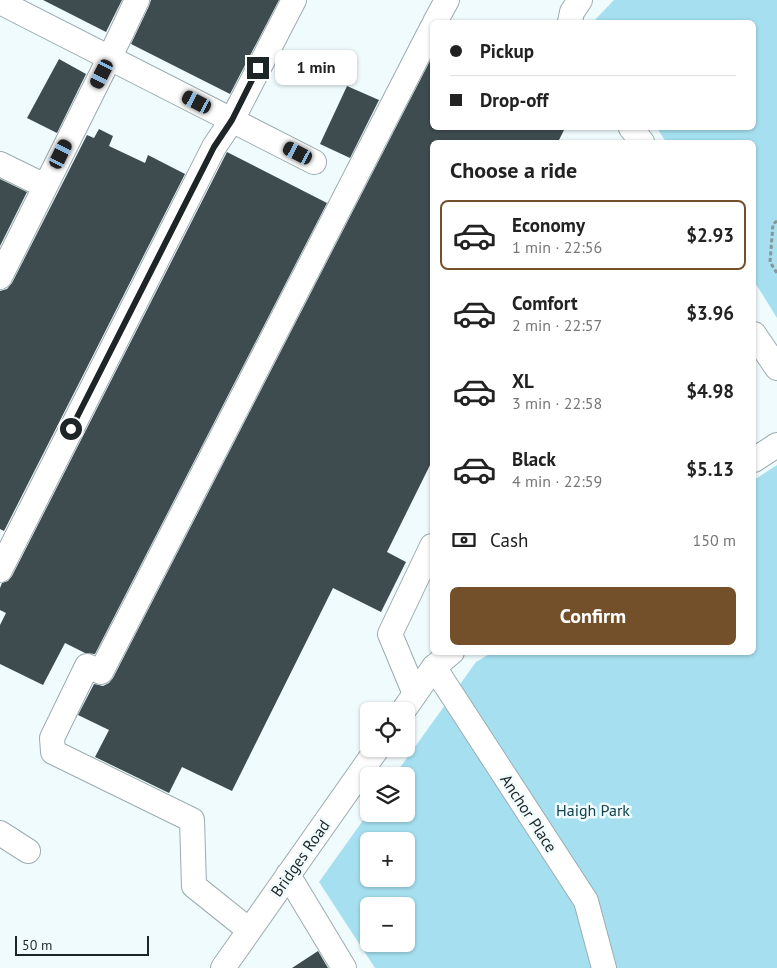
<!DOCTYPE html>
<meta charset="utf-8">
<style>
:root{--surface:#fff;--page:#f6f6f6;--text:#222;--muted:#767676;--line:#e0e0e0;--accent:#74502a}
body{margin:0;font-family:"PT Sans",sans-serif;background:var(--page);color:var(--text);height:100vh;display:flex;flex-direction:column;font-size:19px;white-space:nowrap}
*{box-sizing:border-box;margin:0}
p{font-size:16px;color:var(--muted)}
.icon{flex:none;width:28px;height:28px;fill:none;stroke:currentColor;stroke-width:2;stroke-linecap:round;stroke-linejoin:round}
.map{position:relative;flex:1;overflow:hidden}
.sheet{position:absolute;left:430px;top:140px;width:326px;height:515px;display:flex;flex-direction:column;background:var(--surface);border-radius:8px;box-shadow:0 1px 4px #0004}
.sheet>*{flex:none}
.top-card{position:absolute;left:430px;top:20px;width:326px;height:110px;border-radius:8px;box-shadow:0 1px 4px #0004;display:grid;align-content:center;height:110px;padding:0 20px;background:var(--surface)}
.controls{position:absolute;left:360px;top:702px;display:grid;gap:10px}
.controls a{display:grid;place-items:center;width:55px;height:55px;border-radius:8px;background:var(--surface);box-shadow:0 1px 4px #0004;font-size:25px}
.scale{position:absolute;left:15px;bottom:12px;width:134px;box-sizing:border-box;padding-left:5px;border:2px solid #1e2526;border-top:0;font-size:14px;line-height:18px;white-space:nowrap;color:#1e2526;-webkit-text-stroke:4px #f0fbfe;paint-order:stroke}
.end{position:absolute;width:22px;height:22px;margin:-11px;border:6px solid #1e2526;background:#fff;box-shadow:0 0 0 2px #fff}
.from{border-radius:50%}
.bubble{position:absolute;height:35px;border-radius:8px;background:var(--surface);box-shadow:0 1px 4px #0004;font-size:16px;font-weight:800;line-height:35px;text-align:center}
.car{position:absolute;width:15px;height:30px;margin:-15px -8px;border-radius:6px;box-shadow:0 0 4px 1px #0007;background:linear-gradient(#222 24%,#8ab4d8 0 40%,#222 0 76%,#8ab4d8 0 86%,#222 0)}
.top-card b{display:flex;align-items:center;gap:18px;height:48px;font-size:19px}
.top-card b+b{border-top:1px solid var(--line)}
.top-card i{width:12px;height:12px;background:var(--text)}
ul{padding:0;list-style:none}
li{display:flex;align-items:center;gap:15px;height:70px;margin:0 10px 8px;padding:0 10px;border:2px solid transparent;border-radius:8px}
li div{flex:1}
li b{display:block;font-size:19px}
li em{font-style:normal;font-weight:800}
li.on{border-color:var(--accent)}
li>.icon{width:45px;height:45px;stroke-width:1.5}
h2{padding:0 20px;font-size:22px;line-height:60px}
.pay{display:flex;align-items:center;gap:12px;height:55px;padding:0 20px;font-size:19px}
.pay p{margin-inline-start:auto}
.button{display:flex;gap:10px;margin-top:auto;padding:10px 20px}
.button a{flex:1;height:58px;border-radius:8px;background:var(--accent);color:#fff;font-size:20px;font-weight:800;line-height:58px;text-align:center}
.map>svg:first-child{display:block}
</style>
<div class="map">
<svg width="777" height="968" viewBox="0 0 777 968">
<rect width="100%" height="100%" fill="#f0fbfe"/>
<g fill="#a6e0f0" fill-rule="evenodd">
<path d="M614,0H777V318L754,281V142H666L657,128H754V22H593Z"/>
<path d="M777,465V968H375L319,882L369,812V814H406V776H394L476,662L491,653L754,652V480ZM369,841H406V879H369ZM369,906H406V944H369Z"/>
</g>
<g fill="#3e4c50">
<path d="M43,0H122L106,32Z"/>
<path d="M151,0H279L230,94L131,44L149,6Z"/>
<path d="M432,57V128H565L558,142H432V461L387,552L406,562L381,612L333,588L232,791L182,767L169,793L95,757L109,730L78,715L94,684L103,686L109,683L113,678Z"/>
<path d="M59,59L86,74L57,133L27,118Z"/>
<path d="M347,86L379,100L350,158L320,144Z"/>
<path d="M99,129L113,136L109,146L145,163L148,155L185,174L4,531L0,529V291L7,289L12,283L87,135L94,138Z"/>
<path d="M227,152L327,203L95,654L85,653L65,643L43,685L0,664V625L6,613L0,610V588L2,583L8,581L12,576Z"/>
<path d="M0,179L27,192L0,246Z"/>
<path d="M318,951L328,968H292Z"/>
</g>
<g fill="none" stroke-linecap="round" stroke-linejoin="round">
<defs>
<g id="minor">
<path d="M0,2L314,162"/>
<path d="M435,22L447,0"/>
<path d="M570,22L572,12L580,0"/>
<path d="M631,128L642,142"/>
<path d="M0,164L45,186"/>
<path d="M0,277L110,57L137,0"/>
<path d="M754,334L777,368"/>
<path d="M754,460L777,445"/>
<path d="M0,570L214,147L232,120L294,0"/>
<path d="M434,667L586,901L604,968"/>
<path d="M415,694L390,634L432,546"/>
<path d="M403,711L434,667L452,652"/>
<path d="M0,833L28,851"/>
<path d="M288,875L344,968"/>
<path d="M249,930L194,886L192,820L53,752L52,738L87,666L101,672L432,28"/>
<path d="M223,968L377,749"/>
</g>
</defs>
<use href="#minor" stroke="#9bacb0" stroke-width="26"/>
<path stroke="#8a9395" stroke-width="3" stroke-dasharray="4 2.5" stroke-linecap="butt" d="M777,221L773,224L770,262L777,273"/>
<use href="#minor" stroke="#fff" stroke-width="24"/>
</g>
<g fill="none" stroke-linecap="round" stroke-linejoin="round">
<path stroke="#1e2526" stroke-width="6" d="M71,429L214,147L232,120L258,68"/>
</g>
<g text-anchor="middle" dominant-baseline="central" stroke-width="5" stroke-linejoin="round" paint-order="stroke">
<g font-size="16" fill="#11424d" stroke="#f0fbfe">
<text x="593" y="810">Haigh Park</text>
</g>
<g font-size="16" fill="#1e2526" stroke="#f0fbfe">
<text transform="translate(529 813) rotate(57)">Anchor Place</text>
<text transform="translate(300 858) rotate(-55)">Bridges Road</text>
</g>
</g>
</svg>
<div class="controls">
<a><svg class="icon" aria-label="locate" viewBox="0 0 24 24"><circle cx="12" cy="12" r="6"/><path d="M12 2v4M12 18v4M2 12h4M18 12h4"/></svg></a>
<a><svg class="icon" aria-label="layers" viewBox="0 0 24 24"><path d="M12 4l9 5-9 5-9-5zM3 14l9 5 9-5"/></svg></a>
<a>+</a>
<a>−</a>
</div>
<div class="scale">50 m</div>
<i class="end from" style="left:71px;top:429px"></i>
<i class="end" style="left:258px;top:68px"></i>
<div class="bubble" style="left:275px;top:50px;width:82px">1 min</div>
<i class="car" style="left:102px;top:74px;rotate:207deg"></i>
<i class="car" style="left:197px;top:102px;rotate:297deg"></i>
<i class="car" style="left:298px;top:153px;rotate:297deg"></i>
<i class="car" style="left:61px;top:154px;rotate:26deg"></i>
<div class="top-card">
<b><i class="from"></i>Pickup</b>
<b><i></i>Drop-off</b>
</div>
<section class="sheet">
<h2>Choose a ride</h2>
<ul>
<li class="on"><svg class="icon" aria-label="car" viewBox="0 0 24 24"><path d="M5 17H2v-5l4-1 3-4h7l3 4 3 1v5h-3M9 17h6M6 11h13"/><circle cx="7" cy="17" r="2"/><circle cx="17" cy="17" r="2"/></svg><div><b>Economy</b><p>1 min · 22:56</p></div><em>$2.93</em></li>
<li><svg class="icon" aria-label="car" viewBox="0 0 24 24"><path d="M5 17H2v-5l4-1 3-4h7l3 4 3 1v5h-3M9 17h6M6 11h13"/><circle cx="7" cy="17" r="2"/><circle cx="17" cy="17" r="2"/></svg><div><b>Comfort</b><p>2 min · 22:57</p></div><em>$3.96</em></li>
<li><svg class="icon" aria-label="car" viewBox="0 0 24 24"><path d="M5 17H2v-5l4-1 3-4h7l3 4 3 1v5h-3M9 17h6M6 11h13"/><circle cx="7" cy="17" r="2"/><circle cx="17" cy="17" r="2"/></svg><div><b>XL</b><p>3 min · 22:58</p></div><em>$4.98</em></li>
<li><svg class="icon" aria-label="car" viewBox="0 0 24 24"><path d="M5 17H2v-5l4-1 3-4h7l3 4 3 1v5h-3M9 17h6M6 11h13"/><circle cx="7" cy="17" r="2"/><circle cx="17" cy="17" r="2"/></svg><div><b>Black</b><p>4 min · 22:59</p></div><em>$5.13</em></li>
</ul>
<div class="pay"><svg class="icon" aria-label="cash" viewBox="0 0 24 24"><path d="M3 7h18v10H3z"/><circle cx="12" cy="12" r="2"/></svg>Cash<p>150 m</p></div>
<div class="button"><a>Confirm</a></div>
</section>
</div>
